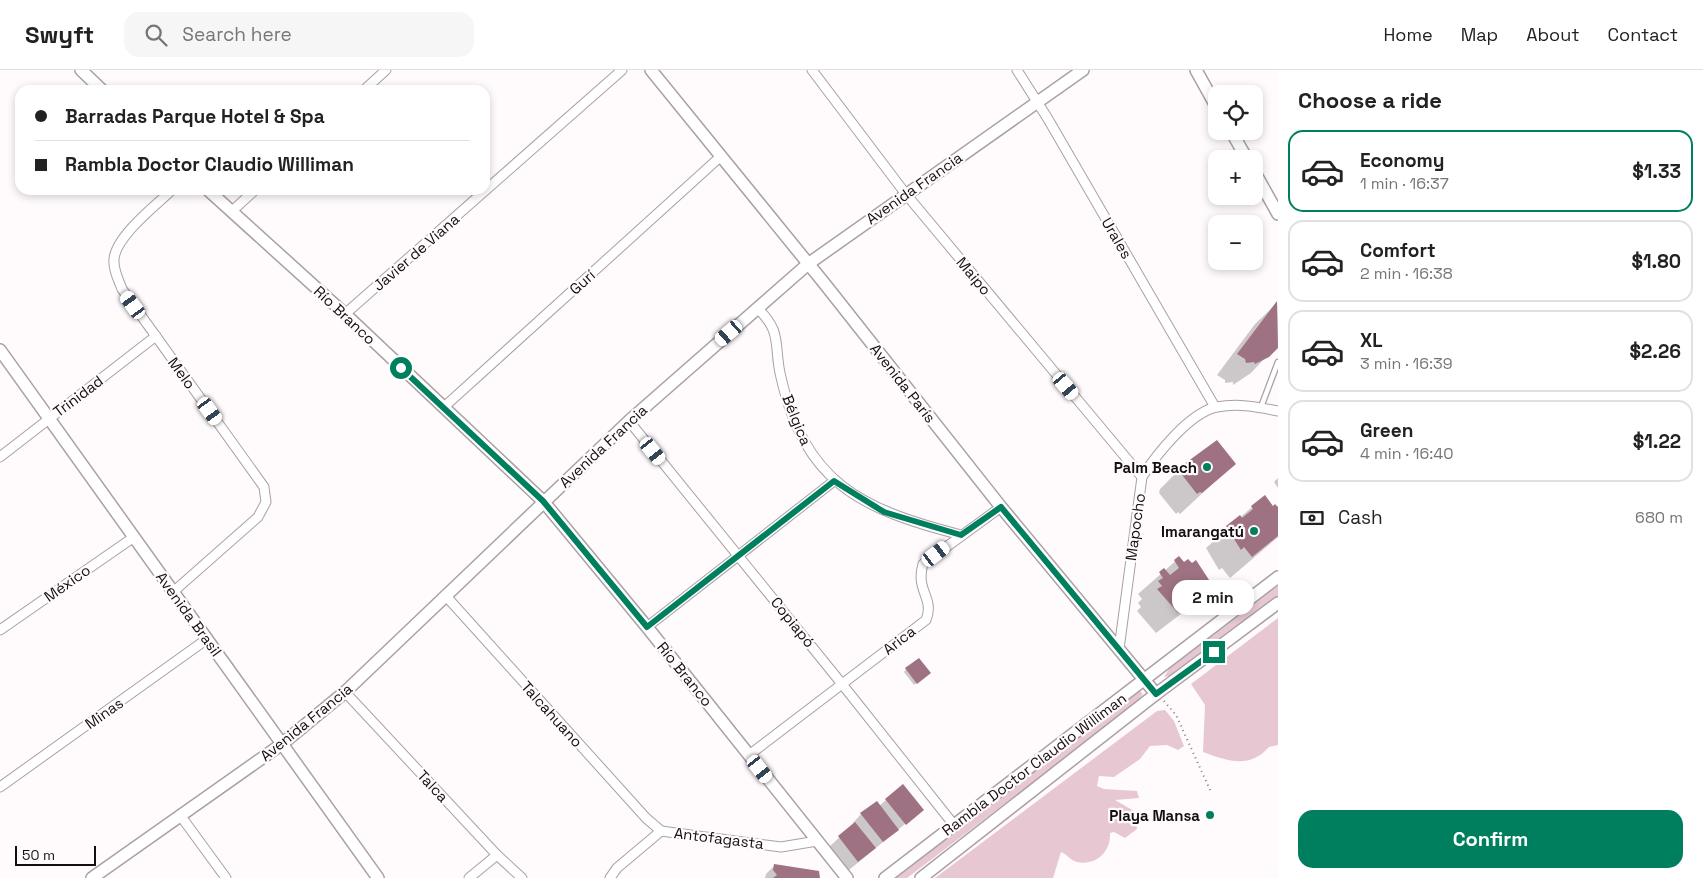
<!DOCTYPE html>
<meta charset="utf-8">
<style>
:root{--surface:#fff;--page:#f6f6f6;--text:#222;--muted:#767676;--line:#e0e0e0;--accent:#007f5f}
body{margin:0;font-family:"Space Grotesk",sans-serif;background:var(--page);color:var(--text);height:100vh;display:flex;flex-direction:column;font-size:19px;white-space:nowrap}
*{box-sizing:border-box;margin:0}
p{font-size:16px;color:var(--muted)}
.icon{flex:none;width:28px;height:28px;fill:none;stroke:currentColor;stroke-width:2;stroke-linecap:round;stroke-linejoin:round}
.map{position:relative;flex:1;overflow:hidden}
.side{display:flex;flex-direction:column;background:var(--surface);width:425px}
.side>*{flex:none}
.guide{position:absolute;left:15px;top:15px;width:475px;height:110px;border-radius:15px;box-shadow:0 2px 8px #0003;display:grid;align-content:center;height:110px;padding:0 20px;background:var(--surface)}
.controls{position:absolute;left:1208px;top:15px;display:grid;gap:10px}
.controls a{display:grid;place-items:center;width:55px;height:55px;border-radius:10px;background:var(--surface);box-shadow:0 2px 8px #0003;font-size:25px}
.scale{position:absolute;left:15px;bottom:12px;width:81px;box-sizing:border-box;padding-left:5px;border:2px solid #130f10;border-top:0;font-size:14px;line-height:18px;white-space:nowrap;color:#130f10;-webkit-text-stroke:4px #fffafc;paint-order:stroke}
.end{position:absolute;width:22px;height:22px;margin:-11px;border:6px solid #007f5f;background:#fff;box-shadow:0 0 0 2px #fff}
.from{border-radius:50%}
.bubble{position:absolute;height:35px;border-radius:15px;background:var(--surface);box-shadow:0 2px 8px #0003;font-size:16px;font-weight:700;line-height:35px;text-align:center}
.car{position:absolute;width:15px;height:30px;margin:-15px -8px;border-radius:6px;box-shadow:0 0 4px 1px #0007;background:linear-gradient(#fff 24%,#345 0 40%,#fff 0 76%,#345 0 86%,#fff 0)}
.guide b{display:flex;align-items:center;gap:18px;height:48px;font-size:19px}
.guide b+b{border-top:1px solid var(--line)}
.guide i{width:12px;height:12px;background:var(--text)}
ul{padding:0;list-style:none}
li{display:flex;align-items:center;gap:15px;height:82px;margin:0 10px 8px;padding:0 10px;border:2px solid var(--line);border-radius:15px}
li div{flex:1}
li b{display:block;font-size:19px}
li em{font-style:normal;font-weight:700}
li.current{border-color:var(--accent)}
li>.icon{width:45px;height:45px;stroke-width:1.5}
h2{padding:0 20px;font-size:22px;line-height:60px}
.pay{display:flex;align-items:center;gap:12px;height:55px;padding:0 20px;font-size:19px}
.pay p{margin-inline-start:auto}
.cta{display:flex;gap:10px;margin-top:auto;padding:10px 20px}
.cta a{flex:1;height:58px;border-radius:15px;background:var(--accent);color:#fff;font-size:20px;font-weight:700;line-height:58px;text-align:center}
header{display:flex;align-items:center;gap:30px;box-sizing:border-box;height:70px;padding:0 25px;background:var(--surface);border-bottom:1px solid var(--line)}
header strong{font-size:24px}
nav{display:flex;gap:28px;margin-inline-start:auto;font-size:18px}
.search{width:350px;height:45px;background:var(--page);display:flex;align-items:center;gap:12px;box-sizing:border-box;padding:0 18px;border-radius:15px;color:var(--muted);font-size:19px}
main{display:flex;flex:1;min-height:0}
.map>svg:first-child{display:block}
</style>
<header>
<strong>Swyft</strong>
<div class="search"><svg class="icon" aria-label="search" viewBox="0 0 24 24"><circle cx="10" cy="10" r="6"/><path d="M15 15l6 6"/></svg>Search here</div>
<nav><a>Home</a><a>Map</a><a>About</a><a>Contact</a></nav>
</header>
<main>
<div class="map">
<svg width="1278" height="808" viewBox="0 0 1278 808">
<rect width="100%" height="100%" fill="#fffafc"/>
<g fill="#e7c8d2">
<path d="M1278,516V526L1174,605L1164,607L1169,599Z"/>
<path d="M1278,548V675L1269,677C1250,699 1227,691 1203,682L1205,635L1191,614Z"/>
<path d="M1140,621L1143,624L1132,637L907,808H895Z"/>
<path d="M1165,640L1174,651L1184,676L1178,680L1167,675L1150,676L1140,689L1114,707L1099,706L1097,716L1104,719L1137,721L1139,728L1115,730L1134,741L1137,759L1125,768L1114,762L1110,763C1111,781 1097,796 1077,792C1071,791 1067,784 1061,782L1053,808H935L1157,641Z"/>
</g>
<g fill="#0003">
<path d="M1277,233L1278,274L1251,303L1233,315V312L1225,313V310L1217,305L1255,254Z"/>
<path d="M1217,371L1235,393L1180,444L1178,442L1176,444L1159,423L1160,419L1181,398Z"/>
<path d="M1278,408V418L1274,412Z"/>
<path d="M1275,436L1278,440V467L1230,508L1222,498L1219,500L1206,478L1252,437Z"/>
<path d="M1179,488L1212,516L1190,537L1156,563L1137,541L1141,537L1138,533L1142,529L1138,524Z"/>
<path d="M906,599L927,605L914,615L904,602Z"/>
<path d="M886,730L922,740L849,800L830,776L854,754L853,753L861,744L879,736Z"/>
<path d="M775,795L818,808H765L766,804Z"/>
</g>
<g fill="#9e7282">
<path d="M1277,231L1278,278L1269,287L1255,294L1254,292L1246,293L1245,289L1237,284Z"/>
<path d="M1217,370L1236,394L1202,423L1200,422L1197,424L1179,401L1182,398L1180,397Z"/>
<path d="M1265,425L1273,436L1275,434L1278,437V466L1252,487L1244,477L1241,480L1226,456L1240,445L1242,448L1253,439L1251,436Z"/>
<path d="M1179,486L1184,492L1188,489L1192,493L1196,490L1213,516L1178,543L1157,519L1162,516L1158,511L1163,508L1159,502L1164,498L1170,505L1179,498L1174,490Z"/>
<path d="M919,588L931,603L917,614L905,598Z"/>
<path d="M903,714L924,740L906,755L885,729Z"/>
<path d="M877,731L899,760L883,772L860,743Z"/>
<path d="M855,752L876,778L858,792L838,766Z"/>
<path d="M774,794L819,801L820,808H773L777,805L773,800Z"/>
</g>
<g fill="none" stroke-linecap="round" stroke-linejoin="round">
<defs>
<path id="lane" d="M1261,337L1278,292"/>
<g id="street">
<path d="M812,0L905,123L1142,407"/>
<path d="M1017,0L1048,49L1215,337"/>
<path d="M364,20L386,0"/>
<path d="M172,120C156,135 116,166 114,189C113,199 118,209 122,219L264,417L266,432L258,447L173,522"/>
<path d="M232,141L255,120"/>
<path d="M757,238C782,261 774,274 780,303C804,413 860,439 961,465"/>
<path d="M345,244L622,0"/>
<path d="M444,337L720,87"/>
<path d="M629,351L842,614L954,755"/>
<path d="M0,387L156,266"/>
<path d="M445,525L646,748L661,761"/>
<path d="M647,557L834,411"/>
<path d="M0,560L134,467"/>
<path d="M1119,579L1142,407C1156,385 1190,342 1217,337C1238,333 1257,337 1278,341"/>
<path d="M345,622L497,785L522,808"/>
<path d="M749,685L926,550C935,528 915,521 923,494L1001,437"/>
<path d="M0,717L207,569"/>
<path d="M180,745L226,808"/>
<path d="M469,808L497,785"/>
<path d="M610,808L617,798L661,761L781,777L817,771"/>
</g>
<g id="secondary">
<path d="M81,0L102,20"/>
<path d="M651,0L824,213L1001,437L1156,624"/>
<path d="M1196,0L1216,36"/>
<path d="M1231,61L1247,89"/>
<path d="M1254,101L1278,144"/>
<path d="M208,120L345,244L543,431L647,557L847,808"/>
<path d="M0,280L378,808"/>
<path d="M92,808L282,674L345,622L629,351L808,194L1083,0"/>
<path d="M885,808L1278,507"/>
<path d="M921,808L1156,624L1278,533"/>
</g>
</defs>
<use href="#lane" stroke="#aba0a4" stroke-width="7"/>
<use href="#street" stroke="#aba0a4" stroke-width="11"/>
<use href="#secondary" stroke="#aba0a4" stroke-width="14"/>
<path stroke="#7e7a7b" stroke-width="2" stroke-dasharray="1 4" stroke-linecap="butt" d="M1164,631L1176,645L1211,722"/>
<use href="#lane" stroke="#fff" stroke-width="4.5"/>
<use href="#street" stroke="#fff" stroke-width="9"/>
<use href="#secondary" stroke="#fff" stroke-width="11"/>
</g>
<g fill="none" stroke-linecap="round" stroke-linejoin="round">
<path stroke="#007f5f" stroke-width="6" d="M401,298L543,431L647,557L834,411L884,442L961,465L1001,437L1156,624L1214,582"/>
</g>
<g fill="#007f5f" stroke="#fffafc" stroke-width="2">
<circle cx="1207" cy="397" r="5"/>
<circle cx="1254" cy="461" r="5"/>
<circle cx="1210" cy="745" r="5"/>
</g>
<g text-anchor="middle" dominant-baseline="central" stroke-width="4.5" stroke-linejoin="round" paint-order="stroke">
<g font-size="15" fill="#130f10" stroke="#fffafc">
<text transform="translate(914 118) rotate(-35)">Avenida Francia</text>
<text transform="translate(1117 168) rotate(60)">Urales</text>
<text transform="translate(416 182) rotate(-41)">Javier de Viana</text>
<text transform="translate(974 206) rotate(50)">Maipo</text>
<text transform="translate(582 212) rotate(-42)">Gurí</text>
<text transform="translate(345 245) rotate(43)">Río Branco</text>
<text transform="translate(182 303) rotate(54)">Melo</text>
<text transform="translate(903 313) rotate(52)">Avenida París</text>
<text transform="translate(78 326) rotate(-37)">Trinidad</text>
<text transform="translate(797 350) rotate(68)">Bélgica</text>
<text transform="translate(603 376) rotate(-43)">Avenida Francia</text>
<text transform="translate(1135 457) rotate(-82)">Mapocho</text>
<text transform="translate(67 513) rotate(-35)">México</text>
<text transform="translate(189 544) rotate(54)">Avenida Brasil</text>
<text transform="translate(793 552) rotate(51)">Copiapó</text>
<text transform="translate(899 570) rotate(-38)">Arica</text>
<text transform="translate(685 604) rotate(51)">Río Branco</text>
<text transform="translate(104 643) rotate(-35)">Minas</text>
<text transform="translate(552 644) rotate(48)">Talcahuano</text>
<text transform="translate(306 652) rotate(-39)">Avenida Francia</text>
<text transform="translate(1034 694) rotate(-37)">Rambla Doctor Claudio Williman</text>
<text transform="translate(433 716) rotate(47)">Talca</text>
<text transform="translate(719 768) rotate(7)">Antofagasta</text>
</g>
<g font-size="15" font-weight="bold" fill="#130f10" stroke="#fffafc" text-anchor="end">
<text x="1197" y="397">Palm Beach</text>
<text x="1244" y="461">Imarangatú</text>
<text x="1200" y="745">Playa Mansa</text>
</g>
</g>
</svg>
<div class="controls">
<a><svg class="icon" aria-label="locate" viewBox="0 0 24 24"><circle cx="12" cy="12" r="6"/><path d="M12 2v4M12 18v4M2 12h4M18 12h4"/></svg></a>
<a>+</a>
<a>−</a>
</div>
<div class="scale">50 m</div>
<i class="end from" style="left:401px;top:298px"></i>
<i class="end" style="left:1214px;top:582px"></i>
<div class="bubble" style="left:1172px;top:510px;width:82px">2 min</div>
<i class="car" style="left:133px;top:235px;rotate:324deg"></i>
<i class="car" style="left:729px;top:263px;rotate:229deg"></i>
<i class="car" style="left:1066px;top:316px;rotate:140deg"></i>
<i class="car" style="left:210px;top:341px;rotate:144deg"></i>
<i class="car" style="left:653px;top:381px;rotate:141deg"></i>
<i class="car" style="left:936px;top:484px;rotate:52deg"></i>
<i class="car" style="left:760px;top:699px;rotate:142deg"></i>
<div class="guide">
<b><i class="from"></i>Barradas Parque Hotel &amp; Spa</b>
<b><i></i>Rambla Doctor Claudio Williman</b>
</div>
</div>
<section class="side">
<h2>Choose a ride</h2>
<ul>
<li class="current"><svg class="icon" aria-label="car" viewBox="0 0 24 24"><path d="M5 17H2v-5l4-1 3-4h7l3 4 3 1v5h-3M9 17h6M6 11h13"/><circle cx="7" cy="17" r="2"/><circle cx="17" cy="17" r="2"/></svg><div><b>Economy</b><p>1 min · 16:37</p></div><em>$1.33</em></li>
<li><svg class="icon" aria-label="car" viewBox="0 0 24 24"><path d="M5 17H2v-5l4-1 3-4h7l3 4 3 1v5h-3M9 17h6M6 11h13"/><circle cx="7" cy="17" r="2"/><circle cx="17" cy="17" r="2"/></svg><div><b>Comfort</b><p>2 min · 16:38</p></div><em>$1.80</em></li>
<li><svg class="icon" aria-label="car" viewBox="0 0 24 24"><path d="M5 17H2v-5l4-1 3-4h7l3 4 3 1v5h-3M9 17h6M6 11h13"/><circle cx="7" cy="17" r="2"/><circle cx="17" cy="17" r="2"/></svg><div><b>XL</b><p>3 min · 16:39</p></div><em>$2.26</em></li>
<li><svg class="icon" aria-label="car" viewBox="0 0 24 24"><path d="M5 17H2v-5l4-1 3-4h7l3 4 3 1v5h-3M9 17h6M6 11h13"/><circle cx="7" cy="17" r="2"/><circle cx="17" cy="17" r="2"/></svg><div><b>Green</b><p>4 min · 16:40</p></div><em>$1.22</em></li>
</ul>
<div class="pay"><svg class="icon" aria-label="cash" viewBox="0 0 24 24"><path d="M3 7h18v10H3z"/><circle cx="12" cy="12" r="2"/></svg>Cash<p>680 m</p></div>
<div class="cta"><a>Confirm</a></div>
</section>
</main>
